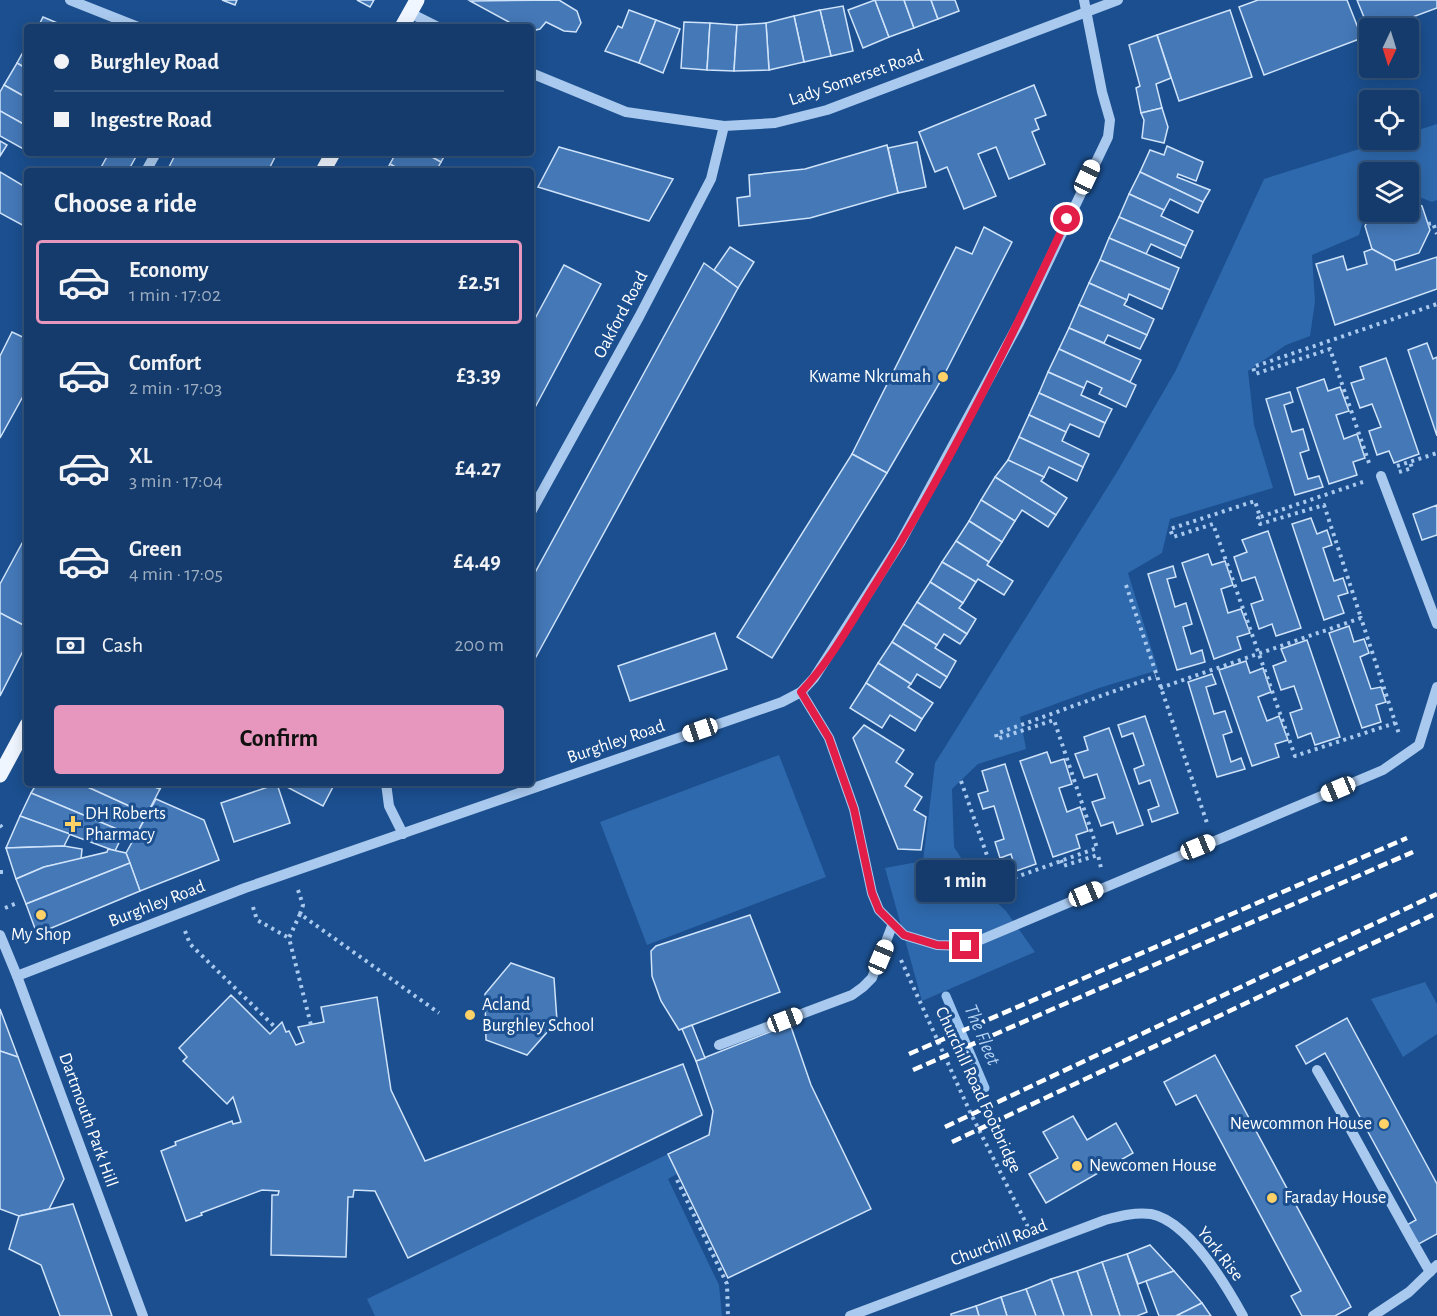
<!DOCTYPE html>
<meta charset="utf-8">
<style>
:root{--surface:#143b6b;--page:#1d4271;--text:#f1f3f6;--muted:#9dadc1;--line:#33557e;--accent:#e797bd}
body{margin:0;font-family:"Alegreya Sans",sans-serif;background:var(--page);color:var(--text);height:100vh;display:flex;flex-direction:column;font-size:22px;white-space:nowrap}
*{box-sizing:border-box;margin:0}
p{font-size:20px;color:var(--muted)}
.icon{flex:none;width:33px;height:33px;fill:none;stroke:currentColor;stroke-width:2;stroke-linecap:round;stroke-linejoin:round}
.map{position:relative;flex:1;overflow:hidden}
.panel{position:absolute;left:24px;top:168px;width:510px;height:618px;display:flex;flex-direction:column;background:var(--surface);border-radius:6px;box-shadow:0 3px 15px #0003,0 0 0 2px var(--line)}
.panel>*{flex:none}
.hud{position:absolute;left:24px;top:24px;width:510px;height:132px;border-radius:6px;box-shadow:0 3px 15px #0003,0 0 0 2px var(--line);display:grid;align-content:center;height:132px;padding:0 30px;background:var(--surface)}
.needle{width:39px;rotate:184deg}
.controls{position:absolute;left:1359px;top:18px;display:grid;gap:12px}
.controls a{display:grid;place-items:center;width:60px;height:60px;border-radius:6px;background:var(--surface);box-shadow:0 3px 15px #0003,0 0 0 2px var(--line);font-size:30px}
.end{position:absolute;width:27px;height:27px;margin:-14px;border:8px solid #e11d48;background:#fff;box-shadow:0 0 0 3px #fff}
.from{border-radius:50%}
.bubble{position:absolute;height:42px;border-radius:6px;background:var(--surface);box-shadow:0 3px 15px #0003,0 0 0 2px var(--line);font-size:20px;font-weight:700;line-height:42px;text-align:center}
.car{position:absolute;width:18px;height:36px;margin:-18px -9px;border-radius:8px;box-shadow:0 0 4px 2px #0007;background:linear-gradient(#fff 24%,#345 0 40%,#fff 0 76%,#345 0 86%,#fff 0)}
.hud b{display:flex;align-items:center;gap:21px;height:57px;font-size:22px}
.hud b+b{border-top:2px solid var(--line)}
.hud i{width:15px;height:15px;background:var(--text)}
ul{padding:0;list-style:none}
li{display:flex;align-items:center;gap:18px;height:84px;margin:0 12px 9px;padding:0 18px;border:3px solid transparent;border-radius:6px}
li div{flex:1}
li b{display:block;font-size:22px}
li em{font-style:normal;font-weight:700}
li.selected{border-color:var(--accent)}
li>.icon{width:54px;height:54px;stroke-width:1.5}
h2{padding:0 30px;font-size:27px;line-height:72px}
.pay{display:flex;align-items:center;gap:15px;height:66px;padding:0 30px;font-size:22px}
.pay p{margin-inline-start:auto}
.action{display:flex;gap:12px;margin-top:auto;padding:12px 30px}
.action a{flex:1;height:69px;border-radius:6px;background:var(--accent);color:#111;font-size:24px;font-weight:700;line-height:69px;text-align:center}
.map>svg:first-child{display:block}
</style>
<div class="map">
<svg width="1437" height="1316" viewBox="0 0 1437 1316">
<rect width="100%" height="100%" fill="#1b4f8f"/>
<g fill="#2e69ad">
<path d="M1437,124V200L1432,202L1409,193L1408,172H1370L1369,203L1367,207L1359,235L1312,255L1315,302L1310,336L1286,345L1248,371L1254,425L1273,488L1170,519L1162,553L1128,573L1158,670L1099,688L1020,717L1026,749L978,764L952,789L954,847L980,887L1006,911L1035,952L922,1001L885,868L923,861L935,763L1117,472L1176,370L1264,179L1388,140H1408L1409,133Z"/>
<path d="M779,755L826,877L647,945L600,822Z"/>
<path d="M1425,982L1437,1004V1034L1403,1057L1371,999Z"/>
<path d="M668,1154L677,1174L668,1179L719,1285L722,1316H375L367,1299Z"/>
</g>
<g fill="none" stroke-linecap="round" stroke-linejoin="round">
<path stroke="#9cc4f0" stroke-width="9" d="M946,996L985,1088"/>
</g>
<g fill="#4478b7" stroke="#cfe3fa" stroke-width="1.5">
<path d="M222,0H237L235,5Z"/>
<path d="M357,0H374L370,7Z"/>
<path d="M559,0L577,11L581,23L576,32L564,31L546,22L540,29L531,31V27H518L470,1Z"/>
<path d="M875,0L889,37L863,48L848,10Z"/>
<path d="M875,0H904L914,28L889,37Z"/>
<path d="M904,0H931L938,19L914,28Z"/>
<path d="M931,0H955L959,11L938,19Z"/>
<path d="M1258,0H1347L1362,38L1264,75L1239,7Z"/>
<path d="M1357,0H1437V8L1383,28H1370V32Z"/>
<path d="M843,6L853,51L831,56L820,10Z"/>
<path d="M629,10L656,20L639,63L605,51L618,26L622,28Z"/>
<path d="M820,10L831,56L804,62L794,16Z"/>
<path d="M1230,10L1252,77L1179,101L1157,35Z"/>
<path d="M794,16L804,62L769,70L766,23Z"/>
<path d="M43,17L67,27H38Z"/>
<path d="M656,20L680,29L663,73L639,63Z"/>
<path d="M684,22L710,23L707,70L681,68Z"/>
<path d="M710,23L737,25L734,71L707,70Z"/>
<path d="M766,23L769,70L734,71L737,25Z"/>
<path d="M1157,35L1171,78L1156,84L1162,108L1141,113L1136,88L1140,86L1129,45Z"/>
<path d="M27,45V69L17,63Z"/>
<path d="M17,63L27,69V98L4,85Z"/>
<path d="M4,85L27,98V126L0,111V92Z"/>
<path d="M1034,85L1046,115L1035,119L1039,129L1032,132L1045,164L1009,179L996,147L978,154L996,196L964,209L947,167L935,172L919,132Z"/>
<path d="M1162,108L1168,127L1164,143L1142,138L1144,120L1141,113Z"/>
<path d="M0,111L27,126V151L0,136Z"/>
<path d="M0,141L7,145L0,156Z"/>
<path d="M917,142L926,187L898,193L888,148Z"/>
<path d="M887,145L898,193L810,218L739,226L737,198L750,196L749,175L805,169Z"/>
<path d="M1167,146L1203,162L1196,181L1178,174L1177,177L1210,190L1203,202L1140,172L1150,150L1164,155Z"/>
<path d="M559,147L673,179L649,221L538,187Z"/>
<path d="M109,153H138L128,171H99Z"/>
<path d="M176,153H277L268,171H167Z"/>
<path d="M396,153H425L441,162L436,171H402L390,164Z"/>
<path d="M425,153H446L441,162Z"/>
<path d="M390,164L402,171H386Z"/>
<path d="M0,172L27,188L26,227L0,213Z"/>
<path d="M1140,172L1203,202L1198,213L1170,199L1164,210L1129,194Z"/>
<path d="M1129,194L1164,210L1161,216L1193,231L1186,246L1119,217Z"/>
<path d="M1408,199L1422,206L1430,230L1419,253L1394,261L1372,249L1365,226L1372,212H1408Z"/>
<path d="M1119,217L1186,246L1181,258L1151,244L1146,254L1109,238Z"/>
<path d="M984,227L1012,242L943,377L887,473L852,454L956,247L972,254Z"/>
<path d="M1109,238L1179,268L1170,290L1100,260Z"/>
<path d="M730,247L754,262L738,288L714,270Z"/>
<path d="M1372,249L1394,261L1396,270L1437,257V289L1335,325L1316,264L1343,256L1347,270L1367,264L1364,252Z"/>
<path d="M1100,260L1170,290L1162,309L1129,294L1127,300L1089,283Z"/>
<path d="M704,263L738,288L531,666V580Z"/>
<path d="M564,265L601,284L531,415V326Z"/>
<path d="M1089,283L1127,300L1124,305L1154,319L1147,335L1079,305Z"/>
<path d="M1079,305L1147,335L1140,349L1108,335L1104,343L1069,328Z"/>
<path d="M1069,328L1141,360L1130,382L1059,349Z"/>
<path d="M12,332L27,339V389L0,438V356Z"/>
<path d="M1427,343L1433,359L1437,357V436L1408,350Z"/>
<path d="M1059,349L1136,385L1126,407L1099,394L1102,388L1087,381L1084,388L1048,372Z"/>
<path d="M1386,358L1419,454L1394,463L1389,451L1377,455L1369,431L1381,427L1372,404L1360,408L1351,383L1364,379L1360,367Z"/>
<path d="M1048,372L1084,388L1081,395L1112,409L1105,423L1039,393Z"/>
<path d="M1324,379L1328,391L1340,387L1349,411L1336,415L1344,439L1357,434L1365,458L1353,462L1357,475L1329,484L1297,388Z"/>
<path d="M1290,392L1293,402L1284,405L1292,432L1303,429L1309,450L1300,453L1308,479L1319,476L1323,487L1295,495L1266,399Z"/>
<path d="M1039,393L1105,423L1099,437L1070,424L1066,432L1029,415Z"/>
<path d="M1029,415L1066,432L1062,441L1089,454L1083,467L1019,437Z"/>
<path d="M1019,437L1083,467L1077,481L1049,467L1044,477L1008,460Z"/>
<path d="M852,454L887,473L772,658L737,637Z"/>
<path d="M1008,460L1044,477L1041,481L1067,498L1056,515L995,477Z"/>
<path d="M995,477L1056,515L1048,527L1022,510L1015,521L981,500Z"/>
<path d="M981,500L1015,521L1002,542L969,521Z"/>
<path d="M1437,505V535L1422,540L1413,514Z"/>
<path d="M1311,518L1317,534L1327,530L1332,545L1323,548L1334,581L1343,578L1348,593L1338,596L1344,613L1324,620L1292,524Z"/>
<path d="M969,521L1002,542L989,562L956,541Z"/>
<path d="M1268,531L1301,628L1276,636L1272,624L1259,629L1251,604L1263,600L1255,577L1242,581L1234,557L1247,552L1242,540Z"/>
<path d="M27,534V619L23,625L0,613V584Z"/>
<path d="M956,541L989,562L987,565L1013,581L1004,595L978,579L976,582L942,562Z"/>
<path d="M1208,554L1212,565L1225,561L1233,585L1221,589L1228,613L1241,609L1250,633L1237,637L1241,649L1214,659L1182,563Z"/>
<path d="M942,562L976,582L963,603L930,582Z"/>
<path d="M1173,566L1176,577L1167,579L1175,607L1186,603L1192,624L1183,627L1191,654L1202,650L1205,662L1177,670L1148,574Z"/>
<path d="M930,582L963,603L959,608L976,619L967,634L917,602Z"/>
<path d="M917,602L967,634L960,644L944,634L937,645L903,624Z"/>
<path d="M0,613L27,627V643L0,696Z"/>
<path d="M903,624L937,645L935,648L956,661L947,677L892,642Z"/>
<path d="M1349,626L1354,642L1364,639L1369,653L1360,657L1371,689L1381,687L1386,702L1376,705L1381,722L1362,728L1329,633Z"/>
<path d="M715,633L727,669L630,701L618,666Z"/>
<path d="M1307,640L1340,737L1315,745L1311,733L1298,738L1290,713L1302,709L1294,686L1281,690L1273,666L1286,661L1281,649Z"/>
<path d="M892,642L947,677L940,688L917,674L911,684L878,663Z"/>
<path d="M1246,661L1250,673L1263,668L1271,692L1258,697L1267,721L1279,716L1288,740L1275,744L1279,757L1252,766L1219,670Z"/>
<path d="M878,663L911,684L908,687L933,703L922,719L866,683Z"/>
<path d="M1212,674L1216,684L1206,687L1214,714L1225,711L1232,732L1223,735L1231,762L1241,758L1245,769L1217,777L1188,682Z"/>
<path d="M866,683L922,719L915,731L890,715L882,728L850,708Z"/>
<path d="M1145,716L1178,813L1152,822L1148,810L1159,806L1150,780L1139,784L1134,769L1144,765L1133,733L1122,737L1118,725Z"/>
<path d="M864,725L904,750L896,762L913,774L905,786L922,797L914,810L926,817L921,850L898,849L853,738Z"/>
<path d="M1109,728L1143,825L1117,834L1113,822L1101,826L1092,802L1105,798L1097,774L1084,778L1075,754L1088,750L1084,737Z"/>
<path d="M1047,752L1051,763L1064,759L1072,784L1059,788L1067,812L1080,807L1088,831L1076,835L1080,848L1053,857L1020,761Z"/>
<path d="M1005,764L1036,864L1016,871L1011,854L1000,858L995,842L1004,839L994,806L983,809L978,794L988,791L982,771Z"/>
<path d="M37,783H79L147,814L135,837L31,793Z"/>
<path d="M79,783H145L160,789L147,814Z"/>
<path d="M145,783H163L160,789Z"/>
<path d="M287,783H335L323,806L285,786Z"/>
<path d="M277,784L290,823L234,842L221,803Z"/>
<path d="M31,793L124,832L115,851L20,816Z"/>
<path d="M156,799L204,820L219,860L140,891L126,853Z"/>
<path d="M20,816L70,834L64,846L6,848Z"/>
<path d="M64,846L82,849L81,859L44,867L16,879L6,848Z"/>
<path d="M108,849L126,853L130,863L26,904L16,879L44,867L107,852Z"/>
<path d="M130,863L140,891L37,934L26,904Z"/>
<path d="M750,915L780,992L679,1030L661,1001L652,976L651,951L656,946Z"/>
<path d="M511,963L554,978L557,1021L527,1055L486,1040L485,994Z"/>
<path d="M231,995L270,1034L282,1022L286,1032L289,1031L296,1045L304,1042L298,1027L324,1022L321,1007L377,997L391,1090L425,1161L683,1064L702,1115L408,1258L375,1191L354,1190L353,1197H348L346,1257L271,1255L272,1195H278L279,1191L262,1190L201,1213L202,1215L186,1221L161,1151L176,1145L175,1142L232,1121L233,1124L241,1122L233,1097L227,1104L183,1061L187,1057L179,1048Z"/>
<path d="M0,1009L18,1057L0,1051Z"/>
<path d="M1347,1018L1437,1184V1234L1415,1246L1405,1226L1416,1220L1325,1053L1306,1064L1296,1046Z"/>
<path d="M790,1024L811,1085L871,1209L728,1278L668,1154L709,1135L713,1111L696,1061Z"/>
<path d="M692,1025L705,1058L696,1061L682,1029Z"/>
<path d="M0,1051L18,1057L64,1179L49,1209L19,1216L0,1209Z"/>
<path d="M1215,1055L1351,1307L1335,1316H1302L1291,1296L1301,1291L1196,1095L1176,1105L1164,1082Z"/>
<path d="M1073,1116L1087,1140L1116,1123L1133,1153L1046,1203L1029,1174L1058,1158L1043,1132Z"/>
<path d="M73,1204L112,1316H60L41,1265L9,1249L19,1216Z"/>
<path d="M1150,1245L1174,1271L1138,1284L1127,1254Z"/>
<path d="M1127,1254L1147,1312L1137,1316H1120L1102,1262Z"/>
<path d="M1102,1262L1120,1316H1092L1077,1271Z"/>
<path d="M1077,1271L1092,1316H1064L1051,1279Z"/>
<path d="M1174,1271L1202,1303L1176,1316H1159L1146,1281Z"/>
<path d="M1051,1279L1064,1316H1036L1026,1289Z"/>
<path d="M1026,1289L1036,1316H1007L1001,1297Z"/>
<path d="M1001,1297L1007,1316H979L976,1306Z"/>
<path d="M1202,1303L1211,1316H1176Z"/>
<path d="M976,1306L979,1316H951V1314Z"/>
</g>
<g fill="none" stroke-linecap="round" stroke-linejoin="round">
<g stroke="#a9c9ee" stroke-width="4" stroke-dasharray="3 4.5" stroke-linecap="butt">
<path d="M1428,224L1433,223L1437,234"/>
<path d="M1369,463L1330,349L1255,374L1253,367L1437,304"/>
<path d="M1397,466L1437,453"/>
<path d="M1399,472L1412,468L1410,462"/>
<path d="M1363,482L1260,517L1255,501L1170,529L1173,537L1213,524L1295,756L1395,723"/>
<path d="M1260,517L1258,518L1260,524L1324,505L1361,618"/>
<path d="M1126,585L1207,823"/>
<path d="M1160,688L1361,618L1399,734"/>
<path d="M961,781L997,884L1097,848L1054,720L997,739L996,734L1156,676"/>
<path d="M0,825L3,829"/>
<path d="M1061,860L1063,866L1098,855L1101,868"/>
<path d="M0,872H6"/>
<path d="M298,890L303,905L300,914L439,1013"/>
<path d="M253,907L257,920L289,938"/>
<path d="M5,908L17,903"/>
<path d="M300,914L289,938L311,1025"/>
<path d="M185,931L190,944L276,1028"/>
<path d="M901,960L971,1114L1029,1229"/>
<path d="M677,1180L727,1284L728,1316"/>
</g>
<g stroke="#a9c9ee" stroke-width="10">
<path d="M70,0L138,27"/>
<path d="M410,13L438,27"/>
<path d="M531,73L626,112L724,126L775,123L827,110L1118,0"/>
<path d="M146,171L156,153"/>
<path d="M1381,476L1437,624"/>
<path d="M531,512L639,317L711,179L724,126"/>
<path d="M801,692L829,738L854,809L872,893L879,910L904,935L937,945L966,946L1383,770L1419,745L1437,687"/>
<path d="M386,783L389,806L403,834"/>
<path d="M0,935L17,976L143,1316"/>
<path d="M17,976L245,888L782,702L801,692L814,678L900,543L1019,323L1108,137L1110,120L1102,92L1084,0"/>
<path d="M719,1045L852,995L863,987L872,978L892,926"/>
<path d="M1317,1070C1356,1137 1391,1205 1430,1272"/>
<path d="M850,1316L1105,1220C1120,1216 1135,1212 1151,1214C1188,1221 1226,1285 1243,1316"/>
<path d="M1373,1316L1409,1292L1437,1265"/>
</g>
<g stroke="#f0f6ff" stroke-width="15">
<path d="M402,27L417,0"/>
<path d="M323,171L333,153"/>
<path d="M0,775L27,725"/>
</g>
<g stroke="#fff" stroke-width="4.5" stroke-dasharray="10 4.5" stroke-linecap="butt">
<path d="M909,1054L1407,838"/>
<path d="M913,1070L1413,852"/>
<path d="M945,1127L1437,894"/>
<path d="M952,1142L1437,913"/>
</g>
</g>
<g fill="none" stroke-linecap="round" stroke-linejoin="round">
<path stroke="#e11d48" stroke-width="8" d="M966,946L937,945L904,935L879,910L872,893L854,809L829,738L801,692C831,660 853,619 876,583C949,466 1009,343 1067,219"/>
</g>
<g fill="#ffd166" stroke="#1b4f8f" stroke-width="2">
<circle cx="943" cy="377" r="6"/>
<path d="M70 815h6v6h6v6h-6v6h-6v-6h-6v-6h6z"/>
<circle cx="41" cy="915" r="6"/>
<circle cx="470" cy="1015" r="6"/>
<circle cx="1384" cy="1124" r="6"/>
<circle cx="1077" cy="1166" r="6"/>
<circle cx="1272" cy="1198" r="6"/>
</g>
<g text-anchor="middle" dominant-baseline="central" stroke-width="6" stroke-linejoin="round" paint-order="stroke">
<g font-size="18" fill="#fff" stroke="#1b4f8f">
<text transform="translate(856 78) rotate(-19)">Lady Somerset Road</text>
<text transform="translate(621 315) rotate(-62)">Oakford Road</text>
<text transform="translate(616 742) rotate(-19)">Burghley Road</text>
<text transform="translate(157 904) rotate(-21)">Burghley Road</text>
<text transform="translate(978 1090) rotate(65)">Churchill Road Footbridge</text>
<text transform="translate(88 1120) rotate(70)">Dartmouth Park Hill</text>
<text transform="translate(999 1243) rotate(-21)">Churchill Road</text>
<text transform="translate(1220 1254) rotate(52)">York Rise</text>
</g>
<g font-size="18" fill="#fff" stroke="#1b4f8f" text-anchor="start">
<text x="931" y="377" text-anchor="end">Kwame Nkrumah</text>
<text x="85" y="814">DH Roberts<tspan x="85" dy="21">Pharmacy</tspan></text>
<text x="41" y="935" text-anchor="middle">My Shop</text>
<text x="482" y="1005">Acland<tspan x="482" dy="21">Burghley School</tspan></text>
<text x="1372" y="1124" text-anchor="end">Newcommon House</text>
<text x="1089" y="1166">Newcomen House</text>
<text x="1284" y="1198">Faraday House</text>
</g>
<g font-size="20" font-style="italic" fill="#b5d3f5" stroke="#1b4f8f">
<text transform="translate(982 1035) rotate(67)">The Fleet</text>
</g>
</g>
</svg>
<div class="controls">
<a><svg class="needle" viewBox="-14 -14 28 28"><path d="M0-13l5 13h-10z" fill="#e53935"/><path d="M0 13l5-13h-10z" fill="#9dadc1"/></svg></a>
<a><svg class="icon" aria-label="locate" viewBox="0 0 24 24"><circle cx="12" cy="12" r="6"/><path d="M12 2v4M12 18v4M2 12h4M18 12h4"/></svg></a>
<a><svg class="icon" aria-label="layers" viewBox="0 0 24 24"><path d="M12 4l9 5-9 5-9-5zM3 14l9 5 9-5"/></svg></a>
</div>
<i class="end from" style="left:1067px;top:219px"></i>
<i class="end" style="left:966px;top:946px"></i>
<div class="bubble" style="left:916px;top:860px;width:99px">1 min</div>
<i class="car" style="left:1087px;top:177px;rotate:25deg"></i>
<i class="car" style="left:700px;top:730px;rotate:251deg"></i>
<i class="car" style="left:1338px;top:789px;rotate:247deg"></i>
<i class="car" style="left:1198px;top:847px;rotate:68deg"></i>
<i class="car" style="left:1086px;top:894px;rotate:67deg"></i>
<i class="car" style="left:881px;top:957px;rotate:23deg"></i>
<i class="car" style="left:785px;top:1020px;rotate:69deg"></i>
<div class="hud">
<b><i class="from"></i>Burghley Road</b>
<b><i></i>Ingestre Road</b>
</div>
<section class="panel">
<h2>Choose a ride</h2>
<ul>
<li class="selected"><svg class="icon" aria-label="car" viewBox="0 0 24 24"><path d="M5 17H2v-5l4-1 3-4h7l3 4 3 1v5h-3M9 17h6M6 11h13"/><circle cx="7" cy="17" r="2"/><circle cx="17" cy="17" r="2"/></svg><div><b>Economy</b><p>1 min · 17:02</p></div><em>£2.51</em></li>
<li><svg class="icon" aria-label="car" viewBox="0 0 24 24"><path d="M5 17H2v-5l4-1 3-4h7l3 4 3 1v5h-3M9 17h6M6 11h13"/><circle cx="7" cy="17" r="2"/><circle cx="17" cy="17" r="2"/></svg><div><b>Comfort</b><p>2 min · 17:03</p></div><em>£3.39</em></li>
<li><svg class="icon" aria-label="car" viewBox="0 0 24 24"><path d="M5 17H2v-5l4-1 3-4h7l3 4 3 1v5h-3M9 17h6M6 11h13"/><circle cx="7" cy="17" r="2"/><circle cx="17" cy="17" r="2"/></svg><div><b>XL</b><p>3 min · 17:04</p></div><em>£4.27</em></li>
<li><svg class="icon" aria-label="car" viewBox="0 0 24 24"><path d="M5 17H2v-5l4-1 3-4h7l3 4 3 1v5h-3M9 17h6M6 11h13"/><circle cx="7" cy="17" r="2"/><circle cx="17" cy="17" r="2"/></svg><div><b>Green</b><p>4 min · 17:05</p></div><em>£4.49</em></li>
</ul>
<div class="pay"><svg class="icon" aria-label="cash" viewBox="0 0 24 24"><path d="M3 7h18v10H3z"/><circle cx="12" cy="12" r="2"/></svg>Cash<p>200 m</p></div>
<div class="action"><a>Confirm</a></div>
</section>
</div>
